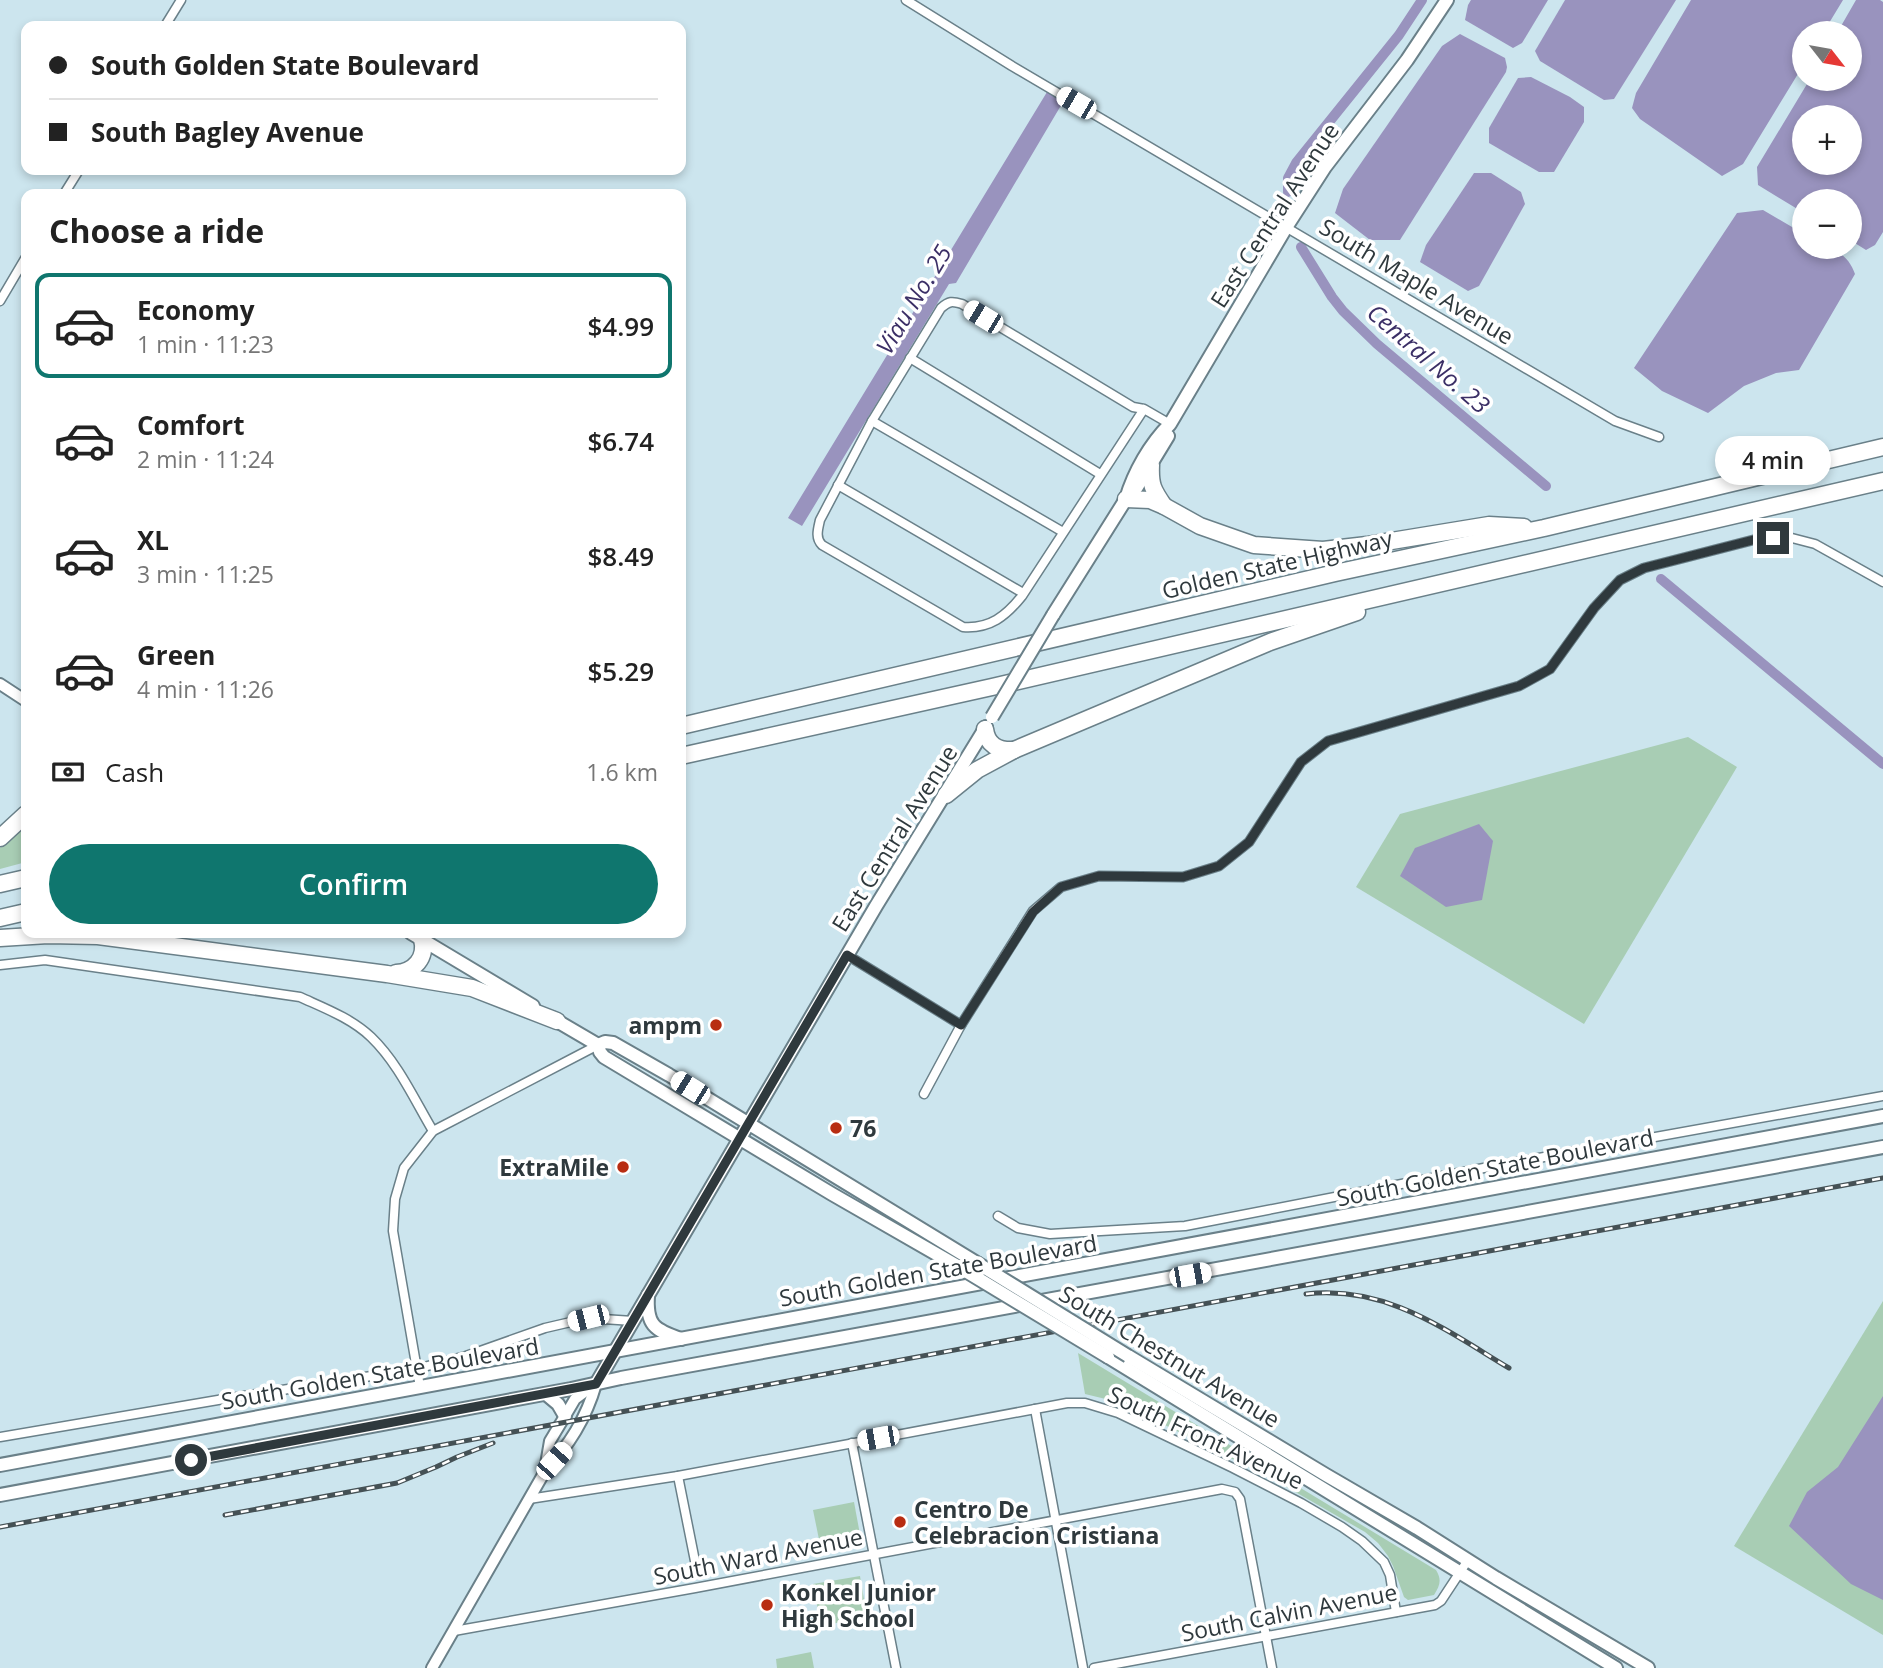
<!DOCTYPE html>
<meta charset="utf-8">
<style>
:root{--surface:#fff;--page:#f2f2f2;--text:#222;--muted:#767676;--line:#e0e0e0;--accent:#0f766e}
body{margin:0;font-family:"Open Sans",sans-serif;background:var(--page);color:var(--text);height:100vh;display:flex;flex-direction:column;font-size:26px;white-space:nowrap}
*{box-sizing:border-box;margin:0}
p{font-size:23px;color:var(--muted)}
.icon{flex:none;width:38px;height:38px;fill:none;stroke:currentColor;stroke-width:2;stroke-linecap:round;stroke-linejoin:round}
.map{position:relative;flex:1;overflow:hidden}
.details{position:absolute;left:21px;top:189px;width:665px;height:749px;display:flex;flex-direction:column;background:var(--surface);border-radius:14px;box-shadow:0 4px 10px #0003}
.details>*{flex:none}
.hud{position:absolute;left:21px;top:21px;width:665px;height:154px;border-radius:14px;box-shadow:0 4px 10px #0003;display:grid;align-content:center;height:154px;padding:0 28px;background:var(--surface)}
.needle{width:46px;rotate:121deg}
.fabs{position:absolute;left:1792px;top:21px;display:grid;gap:14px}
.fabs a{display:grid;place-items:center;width:70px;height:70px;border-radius:50%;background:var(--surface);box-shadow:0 4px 10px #0003;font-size:35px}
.end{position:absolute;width:32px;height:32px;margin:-16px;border:9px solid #2f393d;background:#fff;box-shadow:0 0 0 4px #fff}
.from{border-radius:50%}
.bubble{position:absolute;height:49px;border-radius:24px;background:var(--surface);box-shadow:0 4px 10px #0003;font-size:23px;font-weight:600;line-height:49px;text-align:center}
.car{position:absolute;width:21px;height:42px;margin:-21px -10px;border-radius:9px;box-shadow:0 0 5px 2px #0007;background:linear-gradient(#fff 24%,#345 0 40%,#fff 0 76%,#345 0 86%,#fff 0)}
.hud b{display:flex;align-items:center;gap:24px;height:66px;font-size:26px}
.hud b+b{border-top:2px solid var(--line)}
.hud i{width:18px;height:18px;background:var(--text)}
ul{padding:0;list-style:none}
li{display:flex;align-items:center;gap:21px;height:105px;margin:0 14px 10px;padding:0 14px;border:4px solid transparent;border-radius:14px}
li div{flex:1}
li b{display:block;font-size:26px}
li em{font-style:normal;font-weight:600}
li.active{border-color:var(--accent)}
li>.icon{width:63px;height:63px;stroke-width:1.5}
h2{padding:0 28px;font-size:32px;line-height:84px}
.pay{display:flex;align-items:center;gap:18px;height:77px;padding:0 28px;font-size:26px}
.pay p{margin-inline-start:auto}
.cta{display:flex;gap:14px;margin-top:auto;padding:14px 28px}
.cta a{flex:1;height:80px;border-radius:42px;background:var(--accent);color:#fff;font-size:28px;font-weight:600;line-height:80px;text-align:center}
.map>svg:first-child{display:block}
</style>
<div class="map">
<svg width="1883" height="1668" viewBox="0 0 1883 1668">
<rect width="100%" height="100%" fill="#cce5ee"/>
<g fill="#a8cdb4">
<path d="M1688,737L1737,767L1584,1024L1356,887L1400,814Z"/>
<path d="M26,824V862L0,869V848Z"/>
<path d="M1883,1301V1635L1734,1546Z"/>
<path d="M1078,1353L1436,1570C1442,1580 1440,1585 1434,1595L1408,1600L1404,1597L1393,1566L1388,1556L1378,1543L1365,1532L1278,1482L1137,1411L1118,1402L1085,1394Z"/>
<path d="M854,1502L861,1540L857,1547L822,1554L813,1510Z"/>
<path d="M860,1576L867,1617L821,1626L813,1584Z"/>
<path d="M811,1652L814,1668H777L776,1659Z"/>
</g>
<g fill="#9993be" fill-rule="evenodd">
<path d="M1471,0H1548L1522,43L1513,48L1465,20L1468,5Z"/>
<path d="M1565,0H1676L1614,99L1604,100L1540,61L1535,51Z"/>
<path d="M1691,0H1843L1823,33H1804V64L1743,164L1722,176L1640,119L1632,108L1636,93Z"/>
<path d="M1856,0H1880L1883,2V232L1875,245L1866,250L1850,240V201H1804V213L1758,185L1757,167L1810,79H1850V33H1837ZM1804,117H1850V163H1804Z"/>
<path d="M1460,34L1505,58L1507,67L1506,72L1400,240H1370L1335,213L1343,189L1442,46Z"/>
<path d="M1531,77L1570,97L1584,107V122L1554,172H1539L1489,143V128L1518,78Z"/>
<path d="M1047,92L1063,102L956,283L949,284L802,526L788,518Z"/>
<path d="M1474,173H1491L1521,192L1525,204L1479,286L1468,291L1420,262L1426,245Z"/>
<path d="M1763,210L1804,234V247C1828,247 1846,249 1855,274L1799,370L1776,373L1744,386L1708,413L1662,391L1634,368L1737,213Z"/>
<path d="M1479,824L1493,841L1482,900L1446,907L1400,876L1415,848Z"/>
<path d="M1883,1396V1600L1851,1584L1789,1526L1807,1492L1838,1467Z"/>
</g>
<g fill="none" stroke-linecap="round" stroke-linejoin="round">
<g stroke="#9993be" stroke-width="10">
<path d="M1288,192V178L1296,163L1399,35L1422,0"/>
<path d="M1301,247L1332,297L1343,311L1377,344L1546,486"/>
<path d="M1661,579L1883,764"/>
</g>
<defs>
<g id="minor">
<path d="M906,0L1012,66L1615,421L1659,437"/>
<path d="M165,26L181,0"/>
<path d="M64,194L79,170"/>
<path d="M0,301L26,257"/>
<path d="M910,358L1100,474"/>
<path d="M1144,409L1022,596C1006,616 990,629 963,627L822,545C815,538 818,529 820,520L872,421L941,308C949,301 952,301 962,304L1133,407L1144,409L1170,424"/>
<path d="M872,421L1063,532"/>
<path d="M838,485L1023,593"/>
<path d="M847,955L961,1025"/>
<path d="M0,965L45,960L300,997C324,1008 351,1018 371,1037C398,1063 414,1099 433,1131"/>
<path d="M924,1094L961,1025L1033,911L1061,887L1099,876L1183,877L1219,866L1249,842L1301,762L1328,741L1519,686L1550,669L1594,608L1620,580L1644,568L1757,539L1788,537L1815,544L1883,582"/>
<path d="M998,1216L1018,1228L1050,1234L1185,1226L1494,1166L1883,1096"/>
<path d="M420,1387L393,1231L395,1199L404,1168L433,1131L598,1045"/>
<path d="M1035,1409L1083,1668"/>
<path d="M0,1437L218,1400L416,1369L466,1356L545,1328L588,1318L633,1321"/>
<path d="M852,1443L896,1668"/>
<path d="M678,1476L696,1566"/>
<path d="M529,1499L678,1476L1067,1403H1085L1118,1413L1233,1468L1301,1503L1342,1527L1362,1541L1384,1562L1390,1575L1396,1612"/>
<path d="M454,1631L695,1588L1222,1489L1235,1492L1240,1499L1272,1668"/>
<path d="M1094,1668L1435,1605L1441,1601L1468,1560"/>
</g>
<g id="tertiary">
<path d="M0,684L26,701"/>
<path d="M545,1470L550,1441L565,1416L575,1399L595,1384"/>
<path d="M432,1668L544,1473C569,1445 586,1419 596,1384"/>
</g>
<g id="secondary">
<path d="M1126,499C1134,472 1150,444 1170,424L1287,226L1325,167L1407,60L1447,0"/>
<path d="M1053,615L1126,499L1137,487L1168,436"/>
<path d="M411,933L533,1006"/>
<path d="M552,1018L598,1045L600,1052L604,1057L832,1194L959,1267"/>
<path d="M598,1045L605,1042L613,1043L669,1075L977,1263"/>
<path d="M1128,1356L1326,1475L1417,1528L1496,1578L1648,1668"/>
<path d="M1108,1357L1616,1668"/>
<path d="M596,1384L876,906L986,727"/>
</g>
<g id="primary">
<path d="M648,1295C646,1325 654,1330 681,1339"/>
<path d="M546,1394L558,1404L565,1416"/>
<path d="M0,1465L1883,1116"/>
<path d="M0,1495L571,1389L621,1378L1883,1147"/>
</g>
<g id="motorway">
<path d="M1151,465C1150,485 1153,490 1164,506"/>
<path d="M1126,499L1150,500L1164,506L1200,526L1254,545L1323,550L1367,545L1489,525L1524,527"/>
<path d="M681,726L1335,573L1544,528L1883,447"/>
<path d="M985,729C987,745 998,751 1014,750"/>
<path d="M681,756L992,687L1883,481"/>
<path d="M946,795L977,770L1014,750L1270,642L1357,612"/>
<path d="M0,838L26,814"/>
<path d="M0,884L26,878"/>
<path d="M0,918L26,912"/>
<path d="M0,938L48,935L98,936L387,974L472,988L557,1021"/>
<path d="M396,973C414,972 427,958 422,939"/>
</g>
</defs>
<use href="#minor" stroke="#6a8089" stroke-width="11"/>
<use href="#tertiary" stroke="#6a8089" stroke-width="14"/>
<use href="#secondary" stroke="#6a8089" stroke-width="16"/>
<use href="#primary" stroke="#6a8089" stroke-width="16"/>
<use href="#motorway" stroke="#6a8089" stroke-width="19"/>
<use href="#minor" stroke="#fff" stroke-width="8"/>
<use href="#tertiary" stroke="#fff" stroke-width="10"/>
<use href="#secondary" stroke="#fff" stroke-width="12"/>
<use href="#primary" stroke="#fff" stroke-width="12"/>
<use href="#motorway" stroke="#fff" stroke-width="16"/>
<defs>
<g id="rail">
<path d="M1306,1294C1386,1285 1444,1329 1509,1368"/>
<path d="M225,1515L397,1483L436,1467L457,1457L493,1443"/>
<path d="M0,1527L1883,1178"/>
</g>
</defs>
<use href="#rail" stroke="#455155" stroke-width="5"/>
<use href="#rail" stroke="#fff" stroke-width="2.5" stroke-dasharray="8" stroke-linecap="butt"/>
<defs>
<g id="secondary-bridge">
<path d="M992,717L1053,615"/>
<path d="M977,1263L1128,1356"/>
<path d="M959,1267L1108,1357"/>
</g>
</defs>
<use href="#secondary-bridge" stroke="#6a8089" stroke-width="16" stroke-linecap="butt"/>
<use href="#secondary-bridge" stroke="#fff" stroke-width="12"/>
</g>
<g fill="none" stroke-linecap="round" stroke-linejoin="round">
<path stroke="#2f393d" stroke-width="9" d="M191,1460L596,1384L847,955L961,1025L1033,912L1061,887L1099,876L1183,877L1219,866L1249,842L1301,762L1328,741L1519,686L1550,669L1594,608L1620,580L1644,568L1757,539L1773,538"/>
</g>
<g fill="#b82d12" stroke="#fff" stroke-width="2.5">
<circle cx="716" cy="1025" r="7"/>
<circle cx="836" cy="1128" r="7"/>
<circle cx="623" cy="1167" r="7"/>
<circle cx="900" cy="1522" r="7"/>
<circle cx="767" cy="1605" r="7"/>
</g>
<g text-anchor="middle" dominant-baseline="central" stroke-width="7" stroke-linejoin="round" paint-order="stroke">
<g font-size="23" fill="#2f393d" stroke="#fff">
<text transform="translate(1274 215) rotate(-57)">East Central Avenue</text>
<text transform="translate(1417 281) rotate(31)">South Maple Avenue</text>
<text transform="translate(1277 564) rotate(-13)">Golden State Highway</text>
<text transform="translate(894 838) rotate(-58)">East Central Avenue</text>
<text transform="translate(1495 1167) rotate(-11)">South Golden State Boulevard</text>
<text transform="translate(938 1270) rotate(-10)">South Golden State Boulevard</text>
<text transform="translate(1170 1356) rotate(31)">South Chestnut Avenue</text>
<text transform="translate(380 1373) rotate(-10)">South Golden State Boulevard</text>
<text transform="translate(1206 1437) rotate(25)">South Front Avenue</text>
<text transform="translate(758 1556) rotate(-11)">South Ward Avenue</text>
<text transform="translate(1289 1612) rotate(-11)">South Calvin Avenue</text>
</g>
<g font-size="23" font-weight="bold" fill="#2f393d" stroke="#fff" text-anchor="start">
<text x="702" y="1025" text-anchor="end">ampm</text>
<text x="850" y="1128">76</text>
<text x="609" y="1167" text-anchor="end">ExtraMile</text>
<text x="914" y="1509">Centro De<tspan x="914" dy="26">Celebracion Cristiana</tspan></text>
<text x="781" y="1592">Konkel Junior<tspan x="781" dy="26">High School</tspan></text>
</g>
<g font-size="24" font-style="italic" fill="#3b2f66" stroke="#fff">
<text transform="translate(913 299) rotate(-59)">Viau No. 25</text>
<text transform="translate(1429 358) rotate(41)">Central No. 23</text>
</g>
</g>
</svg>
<div class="fabs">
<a><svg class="needle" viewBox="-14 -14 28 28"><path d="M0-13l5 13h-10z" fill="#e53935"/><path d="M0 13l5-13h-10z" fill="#767676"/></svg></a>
<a>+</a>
<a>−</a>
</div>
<i class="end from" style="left:191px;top:1460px"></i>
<i class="end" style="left:1773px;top:538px"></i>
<div class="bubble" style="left:1715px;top:436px;width:116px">4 min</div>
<i class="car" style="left:1076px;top:103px;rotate:300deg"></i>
<i class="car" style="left:983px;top:317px;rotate:301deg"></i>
<i class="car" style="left:690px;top:1088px;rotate:302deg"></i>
<i class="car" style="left:1190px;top:1275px;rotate:80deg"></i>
<i class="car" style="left:588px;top:1318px;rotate:256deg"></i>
<i class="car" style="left:878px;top:1438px;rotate:260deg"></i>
<i class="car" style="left:554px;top:1461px;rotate:42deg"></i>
<div class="hud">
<b><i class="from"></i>South Golden State Boulevard</b>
<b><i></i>South Bagley Avenue</b>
</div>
<section class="details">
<h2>Choose a ride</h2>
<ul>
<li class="active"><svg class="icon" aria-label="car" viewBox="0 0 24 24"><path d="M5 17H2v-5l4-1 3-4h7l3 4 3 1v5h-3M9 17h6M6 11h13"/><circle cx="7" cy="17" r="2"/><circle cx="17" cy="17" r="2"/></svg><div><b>Economy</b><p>1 min · 11:23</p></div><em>$4.99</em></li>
<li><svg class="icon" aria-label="car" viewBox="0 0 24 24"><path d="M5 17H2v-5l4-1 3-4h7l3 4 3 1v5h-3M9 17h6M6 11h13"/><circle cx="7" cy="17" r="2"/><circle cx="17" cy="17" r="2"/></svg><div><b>Comfort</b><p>2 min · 11:24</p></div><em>$6.74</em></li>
<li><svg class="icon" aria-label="car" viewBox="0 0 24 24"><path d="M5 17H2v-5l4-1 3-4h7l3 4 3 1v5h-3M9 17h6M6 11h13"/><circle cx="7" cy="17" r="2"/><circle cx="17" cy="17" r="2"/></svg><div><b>XL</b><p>3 min · 11:25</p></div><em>$8.49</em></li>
<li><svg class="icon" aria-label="car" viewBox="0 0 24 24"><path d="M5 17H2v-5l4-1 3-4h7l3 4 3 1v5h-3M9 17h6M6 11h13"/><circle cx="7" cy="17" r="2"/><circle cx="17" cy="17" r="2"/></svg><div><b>Green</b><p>4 min · 11:26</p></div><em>$5.29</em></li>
</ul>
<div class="pay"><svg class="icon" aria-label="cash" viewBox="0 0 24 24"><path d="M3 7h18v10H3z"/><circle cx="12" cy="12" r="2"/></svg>Cash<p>1.6 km</p></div>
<div class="cta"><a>Confirm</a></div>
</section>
</div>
